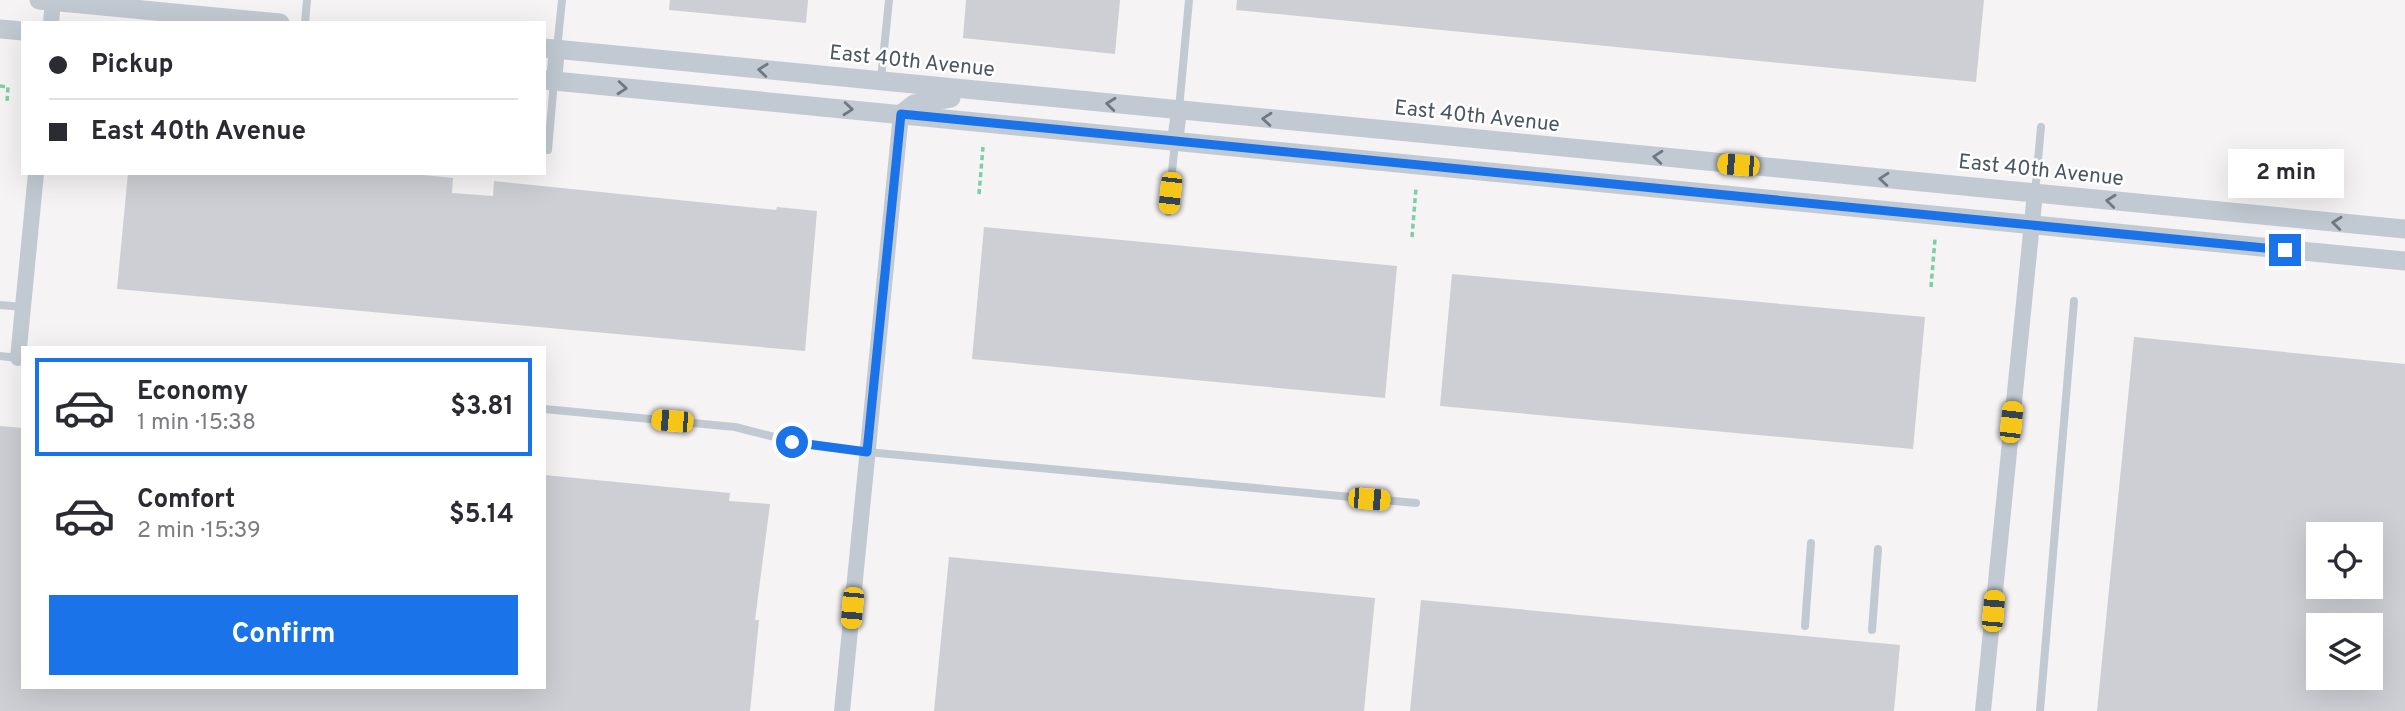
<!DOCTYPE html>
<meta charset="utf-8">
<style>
:root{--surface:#fff;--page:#f7f7f7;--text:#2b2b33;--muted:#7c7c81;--line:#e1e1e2;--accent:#1a73e8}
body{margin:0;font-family:Overpass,sans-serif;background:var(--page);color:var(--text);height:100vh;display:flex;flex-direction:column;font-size:26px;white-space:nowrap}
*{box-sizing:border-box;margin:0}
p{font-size:23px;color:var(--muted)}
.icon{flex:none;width:38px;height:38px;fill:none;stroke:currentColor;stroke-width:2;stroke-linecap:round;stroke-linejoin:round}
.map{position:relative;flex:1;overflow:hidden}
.side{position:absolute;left:21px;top:346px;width:525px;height:343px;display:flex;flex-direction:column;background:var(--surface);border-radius:0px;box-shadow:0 7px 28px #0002}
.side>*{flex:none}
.top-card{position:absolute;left:21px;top:21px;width:525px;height:154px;border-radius:0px;box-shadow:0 7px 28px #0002;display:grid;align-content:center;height:154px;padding:0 28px;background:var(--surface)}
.fabs{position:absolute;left:2306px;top:522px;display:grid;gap:14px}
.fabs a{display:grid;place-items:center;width:77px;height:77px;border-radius:0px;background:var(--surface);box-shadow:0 7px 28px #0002;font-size:35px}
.end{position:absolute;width:32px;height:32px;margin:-16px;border:9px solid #1a73e8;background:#fff;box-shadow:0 0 0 4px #fff}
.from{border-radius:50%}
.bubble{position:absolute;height:49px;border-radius:0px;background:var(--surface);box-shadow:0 7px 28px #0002;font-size:23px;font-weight:700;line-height:49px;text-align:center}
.car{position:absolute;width:21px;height:42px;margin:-21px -10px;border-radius:9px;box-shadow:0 0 5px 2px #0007;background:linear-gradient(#f5c518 24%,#345 0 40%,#f5c518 0 76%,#345 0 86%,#f5c518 0)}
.top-card b{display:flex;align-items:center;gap:24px;height:66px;font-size:26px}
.top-card b+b{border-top:2px solid var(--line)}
.top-card i{width:18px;height:18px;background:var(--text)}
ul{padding:12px 0 0;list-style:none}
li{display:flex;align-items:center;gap:21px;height:98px;margin:0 14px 10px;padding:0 14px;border:4px solid transparent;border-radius:0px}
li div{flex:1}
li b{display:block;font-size:26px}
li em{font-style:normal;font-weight:700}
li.current{border-color:var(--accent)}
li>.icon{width:63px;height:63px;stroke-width:1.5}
.primary-button{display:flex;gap:14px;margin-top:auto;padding:14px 28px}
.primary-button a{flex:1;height:80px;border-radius:0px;background:var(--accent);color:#fff;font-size:28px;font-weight:700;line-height:80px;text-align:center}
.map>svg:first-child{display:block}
</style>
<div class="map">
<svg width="2405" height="711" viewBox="0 0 2405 711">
<rect width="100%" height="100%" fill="#f5f3f3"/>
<g fill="#cdcfd5" fill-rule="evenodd">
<path d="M670,0H808L806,23L669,10Z"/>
<path d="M966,0H1120L1115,54L963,38Z"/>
<path d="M1237,0H1984L1976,82L1236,10Z"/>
<path d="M128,173L413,174L453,178L452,193L493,196L494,181L776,210L777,207L817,211L805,351L117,289Z"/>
<path d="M984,227L1397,266L1385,398L972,359Z"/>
<path d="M1452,274L1925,317L1913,449L1440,406Z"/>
<path d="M2134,337L2405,364V711H2097ZM2319,534H2371V586H2319ZM2319,625H2371V677H2319Z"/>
<path d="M0,426L23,428V688H544V475L730,493L729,501L770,504L755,620H759L750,711H0Z"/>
<path d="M949,557L1375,598L1364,711H934Z"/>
<path d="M1421,600L1900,645L1894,711H1410Z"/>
</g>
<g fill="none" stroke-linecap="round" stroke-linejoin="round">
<g stroke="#7ad0a6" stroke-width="3.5" stroke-dasharray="5 3.5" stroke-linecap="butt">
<path d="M0,86L8,87L7,102"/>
<path d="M979,194L983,147"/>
<path d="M1412,237L1416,188"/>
<path d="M1931,287L1935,239"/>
</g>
<g stroke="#c1cad2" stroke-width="8">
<path d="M305,23L307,0"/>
<path d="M557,49L562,0"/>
<path d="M881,79L889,0"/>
<path d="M1179,109L1189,0"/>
<path d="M548,150L554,81"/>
<path d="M2035,193L2041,127"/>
<path d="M1168,212L1175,142"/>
<path d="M0,305L23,307"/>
<path d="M0,356L18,358"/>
<path d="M544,409L735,427L802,444L867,452L1416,503"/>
<path d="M1805,626L1811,543"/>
<path d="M1872,630L1878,549"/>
<path d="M2040,711L2074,301"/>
</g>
<g stroke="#c1cad2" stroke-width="16">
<path d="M51,23L53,1"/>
<path d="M554,81L557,49"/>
<path d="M1175,142L1179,111"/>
<path d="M18,358L36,173"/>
<path d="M842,711L901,114"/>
<path d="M1983,711L2035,193"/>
</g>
<g stroke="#c1cad2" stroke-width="19">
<path d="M39,0L280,23"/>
<path d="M0,29L23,31"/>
<path d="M544,48L2405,229"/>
<path d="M544,80L2405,261"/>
<path d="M901,114L914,104L951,98"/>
</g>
</g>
<defs><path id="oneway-chevron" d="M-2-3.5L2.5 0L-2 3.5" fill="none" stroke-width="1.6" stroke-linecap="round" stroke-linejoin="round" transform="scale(1.75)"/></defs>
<g stroke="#6e7983">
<use href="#oneway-chevron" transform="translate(763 70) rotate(-174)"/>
<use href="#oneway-chevron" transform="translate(622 88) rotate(5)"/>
<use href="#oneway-chevron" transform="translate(1111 104) rotate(-174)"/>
<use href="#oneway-chevron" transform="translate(848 109) rotate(5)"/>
<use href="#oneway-chevron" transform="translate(1267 119) rotate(-175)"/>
<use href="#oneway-chevron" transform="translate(1658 157) rotate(-175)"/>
<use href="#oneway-chevron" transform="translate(1884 179) rotate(-175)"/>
<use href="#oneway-chevron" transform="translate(2111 201) rotate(-174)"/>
<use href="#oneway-chevron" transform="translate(2337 223) rotate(-174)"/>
</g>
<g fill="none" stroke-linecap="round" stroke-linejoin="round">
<path stroke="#1a73e8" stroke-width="9" d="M792,442L867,452L901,114L2285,250"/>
</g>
<g text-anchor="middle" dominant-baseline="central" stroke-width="5" stroke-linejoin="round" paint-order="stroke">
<g font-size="21" fill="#4a5661" stroke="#fff">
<text transform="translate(912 62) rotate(6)">East 40th Avenue</text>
<text transform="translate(1477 117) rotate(6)">East 40th Avenue</text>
<text transform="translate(2041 171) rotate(6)">East 40th Avenue</text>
</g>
</g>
</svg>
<div class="fabs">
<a><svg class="icon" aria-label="locate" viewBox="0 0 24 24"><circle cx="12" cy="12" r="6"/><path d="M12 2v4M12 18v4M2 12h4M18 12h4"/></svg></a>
<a><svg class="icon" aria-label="layers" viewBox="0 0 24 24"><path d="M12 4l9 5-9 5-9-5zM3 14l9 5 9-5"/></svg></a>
</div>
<i class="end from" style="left:792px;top:442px"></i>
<i class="end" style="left:2285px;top:250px"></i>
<div class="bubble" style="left:2228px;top:149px;width:116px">2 min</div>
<i class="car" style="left:1738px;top:165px;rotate:275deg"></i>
<i class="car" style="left:1170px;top:193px;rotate:186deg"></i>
<i class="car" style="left:672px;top:421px;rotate:275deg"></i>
<i class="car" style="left:2011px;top:422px;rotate:6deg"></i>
<i class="car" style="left:1369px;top:499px;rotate:95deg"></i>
<i class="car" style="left:852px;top:608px;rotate:185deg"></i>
<i class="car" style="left:1993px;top:611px;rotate:5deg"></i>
<div class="top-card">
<b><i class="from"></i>Pickup</b>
<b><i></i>East 40th Avenue</b>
</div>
<section class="side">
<ul>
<li class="current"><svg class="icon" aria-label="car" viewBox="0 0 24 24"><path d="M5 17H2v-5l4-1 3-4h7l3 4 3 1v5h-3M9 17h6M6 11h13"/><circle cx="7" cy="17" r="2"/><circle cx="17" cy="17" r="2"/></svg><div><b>Economy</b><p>1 min · 15:38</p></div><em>$3.81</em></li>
<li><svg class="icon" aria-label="car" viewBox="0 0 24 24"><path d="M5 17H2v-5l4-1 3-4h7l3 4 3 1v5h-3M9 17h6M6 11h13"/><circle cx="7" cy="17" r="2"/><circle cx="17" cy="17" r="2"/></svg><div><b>Comfort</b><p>2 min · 15:39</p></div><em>$5.14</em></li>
</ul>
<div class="primary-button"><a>Confirm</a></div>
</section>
</div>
